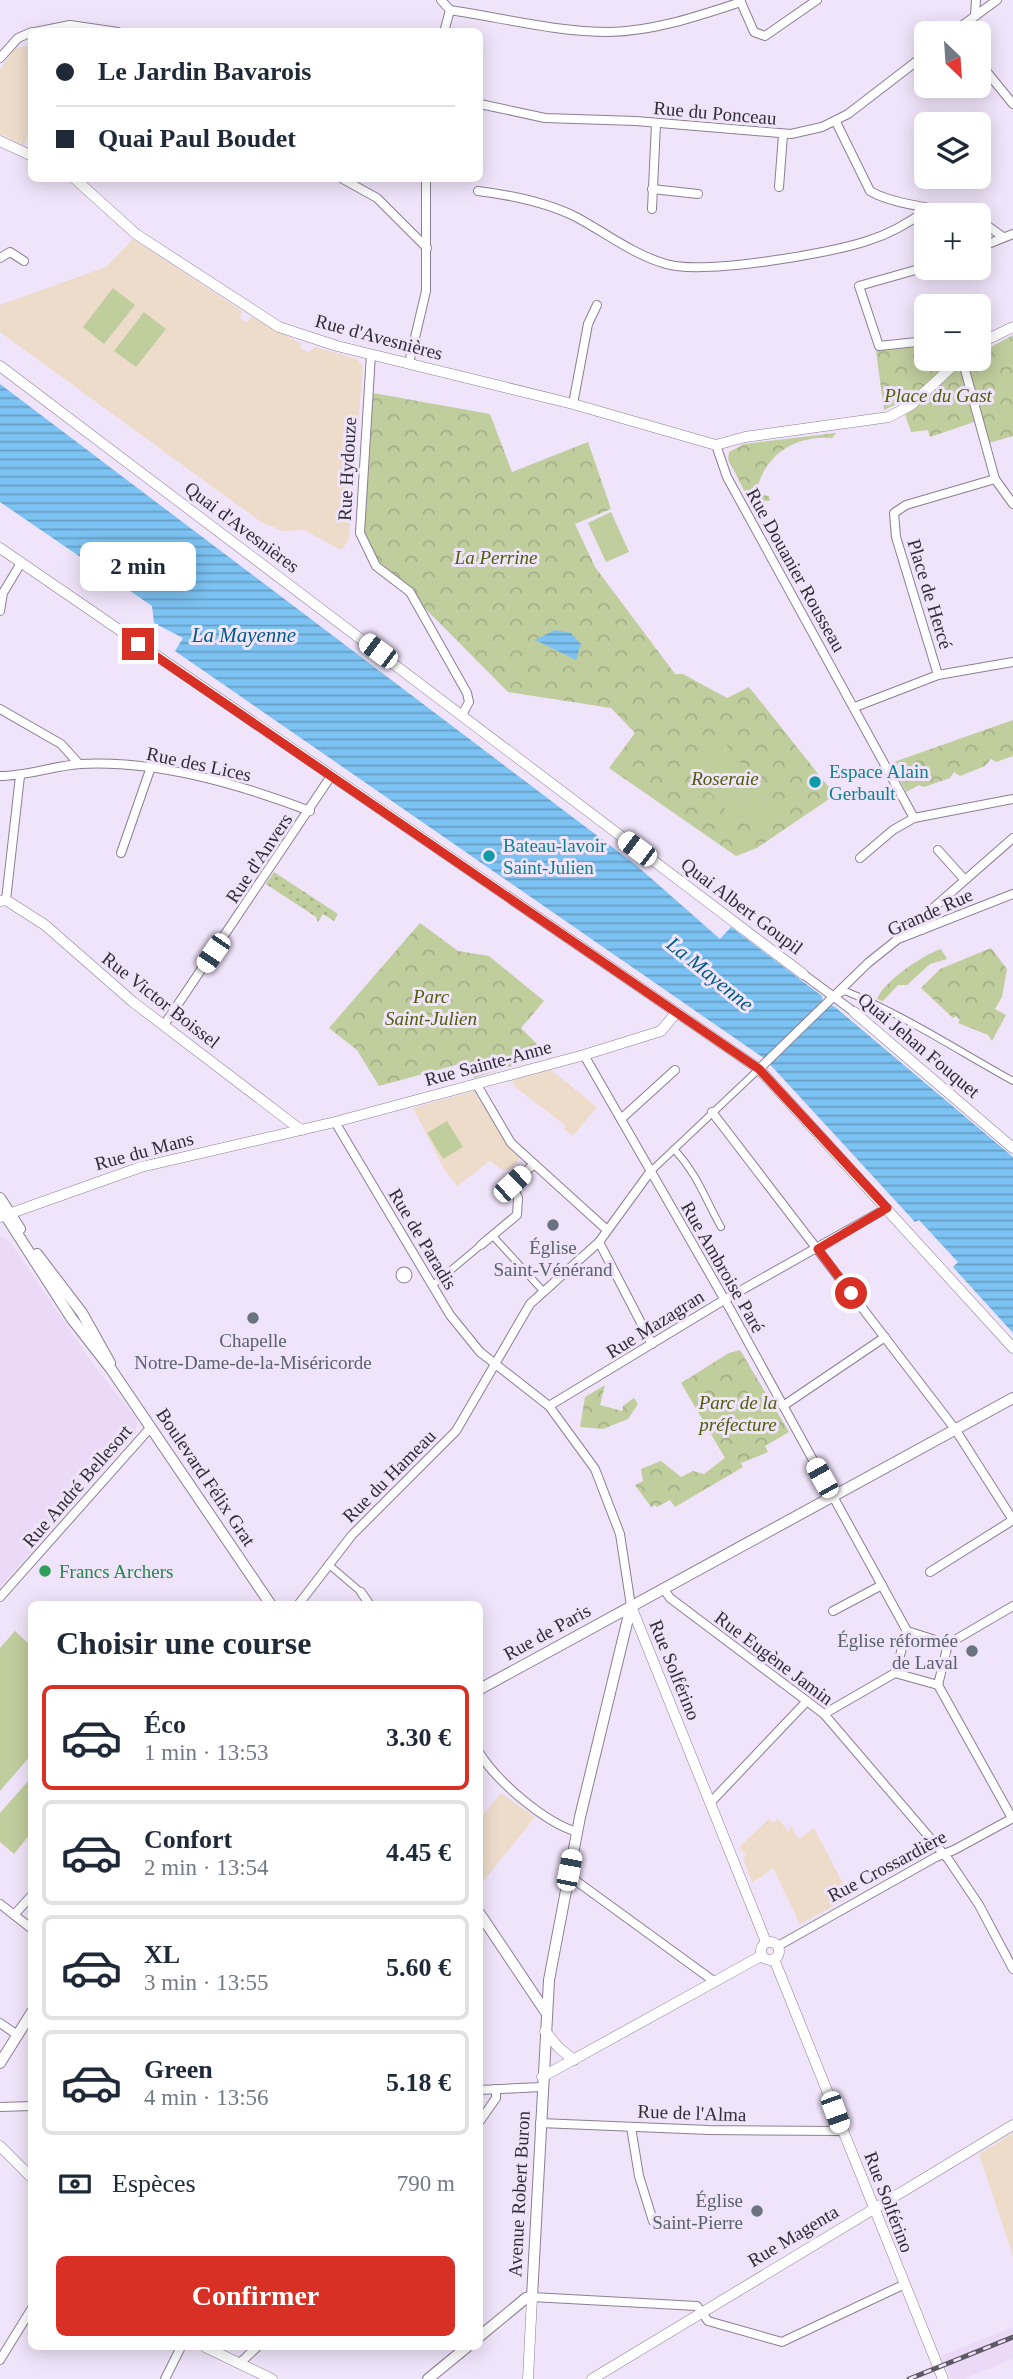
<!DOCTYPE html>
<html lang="fr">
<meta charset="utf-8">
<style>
:root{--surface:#fff;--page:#f6f6f7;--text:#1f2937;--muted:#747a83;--line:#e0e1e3;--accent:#d93025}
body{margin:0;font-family:"Times New Roman",serif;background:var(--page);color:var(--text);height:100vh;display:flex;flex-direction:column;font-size:26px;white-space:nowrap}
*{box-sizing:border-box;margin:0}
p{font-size:23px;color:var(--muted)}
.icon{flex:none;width:38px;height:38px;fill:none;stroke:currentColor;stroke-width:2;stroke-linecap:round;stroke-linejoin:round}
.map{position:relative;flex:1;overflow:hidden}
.sheet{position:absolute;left:28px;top:1601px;width:455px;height:749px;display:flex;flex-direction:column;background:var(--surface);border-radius:10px;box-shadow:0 4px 18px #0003}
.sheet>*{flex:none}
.top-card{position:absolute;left:28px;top:28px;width:455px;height:154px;border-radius:10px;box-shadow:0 4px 18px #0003;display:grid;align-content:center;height:154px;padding:0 28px;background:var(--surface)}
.needle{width:46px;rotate:155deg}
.fabs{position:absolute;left:914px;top:21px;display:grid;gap:14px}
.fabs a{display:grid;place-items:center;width:77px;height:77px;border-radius:10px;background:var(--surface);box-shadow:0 4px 18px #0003;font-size:35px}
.end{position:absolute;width:32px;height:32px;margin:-16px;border:9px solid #d93025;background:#fff;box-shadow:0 0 0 4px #fff}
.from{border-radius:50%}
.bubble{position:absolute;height:49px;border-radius:10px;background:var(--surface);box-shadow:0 4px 18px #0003;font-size:23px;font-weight:700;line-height:49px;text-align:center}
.car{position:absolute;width:21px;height:42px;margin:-21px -10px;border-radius:9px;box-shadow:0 0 5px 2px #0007;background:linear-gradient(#fff 24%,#345 0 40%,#fff 0 76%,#345 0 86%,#fff 0)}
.top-card b{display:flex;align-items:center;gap:24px;height:66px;font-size:26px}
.top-card b+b{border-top:2px solid var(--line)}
.top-card i{width:18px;height:18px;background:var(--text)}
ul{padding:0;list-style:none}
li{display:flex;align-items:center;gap:21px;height:105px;margin:0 14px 10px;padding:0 14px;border:4px solid var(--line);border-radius:10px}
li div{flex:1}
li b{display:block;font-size:26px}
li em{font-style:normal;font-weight:700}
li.current{border-color:var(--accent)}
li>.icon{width:63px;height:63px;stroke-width:1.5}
h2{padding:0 28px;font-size:32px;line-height:84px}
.pay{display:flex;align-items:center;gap:18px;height:77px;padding:0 28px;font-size:26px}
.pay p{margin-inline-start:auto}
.cta{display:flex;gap:14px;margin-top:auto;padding:14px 28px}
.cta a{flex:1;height:80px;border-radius:10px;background:var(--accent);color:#fff;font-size:28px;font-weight:700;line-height:80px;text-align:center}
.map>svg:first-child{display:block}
</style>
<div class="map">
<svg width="1013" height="2379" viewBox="0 0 1013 2379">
<defs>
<pattern id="grass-dots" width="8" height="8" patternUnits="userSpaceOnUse" patternTransform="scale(1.75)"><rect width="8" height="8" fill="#c0cd9d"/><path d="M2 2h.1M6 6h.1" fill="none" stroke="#a5b088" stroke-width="1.8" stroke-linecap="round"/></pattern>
<pattern id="park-crowns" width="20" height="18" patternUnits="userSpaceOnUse" patternTransform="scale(1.75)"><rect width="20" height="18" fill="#c0cd9d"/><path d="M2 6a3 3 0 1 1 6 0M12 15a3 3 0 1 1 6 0" fill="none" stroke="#a5b088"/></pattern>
<pattern id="water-rules" width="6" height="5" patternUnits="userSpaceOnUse" patternTransform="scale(1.75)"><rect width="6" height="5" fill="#7cc2f2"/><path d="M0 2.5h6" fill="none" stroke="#669ec5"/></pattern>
</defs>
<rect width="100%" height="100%" fill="#f0e4fa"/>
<g fill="#ebdaf7">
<path d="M0,1236L10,1242L95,1367L137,1419L136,1432L0,1587Z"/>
<path d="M1013,2327V2359L964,2379H951L941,2356Z"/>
</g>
<g fill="#eedccb">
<path d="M31,45V127L24,145L0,134V69L15,48Z"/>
<path d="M133,239L242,311L240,318L246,322L252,317L300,343L301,349L309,352L316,347L357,359L363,366L349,540L341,550L304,530L283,531L261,522L0,332V305L106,267Z"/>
<path d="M551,1070L597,1107L573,1136L564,1129L566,1126L514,1086L512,1080Z"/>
<path d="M474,1091L498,1130L520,1158L510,1170H502L490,1161L457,1186L444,1169L413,1108Z"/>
<path d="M501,1793L535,1817L480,1885V1819Z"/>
<path d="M769,1819L773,1823L778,1819L789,1832L790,1826L799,1839L814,1828L850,1897L800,1924L773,1868L752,1883L743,1858L746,1855L739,1847Z"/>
<path d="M1013,2133V2256L979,2154Z"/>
</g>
<path fill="url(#grass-dots)" d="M274,872L338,914L334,921L323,914L318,922L316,917L266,884Z"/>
<g fill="url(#park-crowns)">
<path d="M1013,335V436L989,443L983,419L930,437L928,430L911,432L901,402L884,410L876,351L926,346V359H965L972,365L979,362L980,353Z"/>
<path d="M373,393L490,414L512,472L588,442L611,509L575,524L595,567L675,674H683L727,698L749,687L835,795L757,848L736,856L609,768L635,733L611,708L508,692L375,558L364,530Z"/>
<path d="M836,433L832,438C793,435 763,456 756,494L769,496L770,501L749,500L728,459L729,452L744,444Z"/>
<path d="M1013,720V756L996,762L991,759L985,766L960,776L954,772L950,778L924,787L919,785L906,792L891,763Z"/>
<path d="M420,923L458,951L489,956L544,1001L521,1028L540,1047L537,1058L474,1078L463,1063L379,1086L357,1050L329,1028Z"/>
<path d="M991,948L1007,969L1002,997L995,1009L1006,1015L992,1041L988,1035L958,1023L960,1020L956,1016L953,1018L921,988L940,969Z"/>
<path d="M941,949L947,959L930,964L907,985H898L883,1001L877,999C884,981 923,955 941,949Z"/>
<path d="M740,1350L789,1432L765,1446L768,1452L741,1463L743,1467L675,1507L670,1500L657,1507L655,1505L651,1507L635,1485L643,1481L641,1469L661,1461L681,1477L693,1471L704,1474L725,1458L681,1383L729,1353Z"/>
<path d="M605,1385L600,1405L622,1411L623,1406L634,1398L638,1404L628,1419L603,1429L580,1427L585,1397Z"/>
</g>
<g fill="#c0cd9d">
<path d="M113,288L135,305L104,344L83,327Z"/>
<path d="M144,312L166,329L136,367L114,351Z"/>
<path d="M611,512L629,552L606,562L588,523Z"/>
<path d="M726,744L777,808L757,820L749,813L731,816L697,777L695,767L703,757Z"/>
<path d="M447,1121L463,1147L443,1159L427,1133Z"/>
<path d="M15,1631L31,1646V1755L0,1791V1648Z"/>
<path d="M31,1778V1833L14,1854L0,1842V1813Z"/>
</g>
<g fill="url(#water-rules)">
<path d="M0,384L636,865L720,939L731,927L822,996L823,1002L835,1007L1013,1157V1333L953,1267L958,1262L955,1259L919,1220L915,1222L765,1059L175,651L183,638L154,623L152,606L0,502Z"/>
<path d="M555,630L571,633L581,644L576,660L535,640Z"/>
</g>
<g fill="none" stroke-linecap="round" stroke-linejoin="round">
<defs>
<g id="pedestrian">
<path d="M839,994L845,991C904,1015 957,1050 1013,1081"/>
<path d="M674,1149C698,1175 704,1197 721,1227"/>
<path d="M650,1172L759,1069"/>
<path d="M493,1236L543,1291"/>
<path d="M433,1285L481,1245"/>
<path d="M328,1564L361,1592"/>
</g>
<g id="minor">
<path d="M441,0L450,10L444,32"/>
<path d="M740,0L754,32L765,36L817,0"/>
<path d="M450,10C503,18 556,32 610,32C655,31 698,16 741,2"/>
<path d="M975,16L976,0"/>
<path d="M35,32L70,25L118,32"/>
<path d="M952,33L997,0"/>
<path d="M0,58L18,38L32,32"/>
<path d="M978,61L1013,104"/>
<path d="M480,104L545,118L636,121L791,134L822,127L848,114L926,54"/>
<path d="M836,122L870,191C893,205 942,209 969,215"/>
<path d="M341,178L377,198L427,248"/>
<path d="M779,187L783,135"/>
<path d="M652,189L698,194"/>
<path d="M478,191C510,195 546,202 576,217C606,233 632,254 666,264C703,275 828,254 867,241C890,234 909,223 928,209"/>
<path d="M652,209L656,124"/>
<path d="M978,219L1003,237"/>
<path d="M978,248L1013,234"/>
<path d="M0,258L10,252L24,261"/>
<path d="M926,267L859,286L879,346L926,341"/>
<path d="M371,354L360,533L376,566L410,592L467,693L469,702L462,715"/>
<path d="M962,359L995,479L1013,504"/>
<path d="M409,363L426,291V178"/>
<path d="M573,404L588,324L597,305"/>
<path d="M716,445L727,477L914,818"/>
<path d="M0,611L3,593L21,563"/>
<path d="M938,675L896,537L894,513L906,505L995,479"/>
<path d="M855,707L938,675L1013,662"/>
<path d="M0,709L61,744L79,764"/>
<path d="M0,776C27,776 53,766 80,764C157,760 239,784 310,811"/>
<path d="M938,850L964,879"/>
<path d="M121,853L151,767"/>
<path d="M860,858L893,830L914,818L1013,799"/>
<path d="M6,900L20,776"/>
<path d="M922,930L924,916L1013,838"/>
<path d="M803,974L854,1012"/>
<path d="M164,1025L331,776"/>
<path d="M584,1055L730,1309L907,1631"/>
<path d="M759,1069L868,963L898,939L1013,894"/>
<path d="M477,1085L511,1143L607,1230"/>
<path d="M712,1112L955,1429L1013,1520"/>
<path d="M621,1119L675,1070"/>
<path d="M335,1122L450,1315L480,1352L549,1406L595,1469L620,1534L631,1606"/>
<path d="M599,1242L652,1344"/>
<path d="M481,1245L517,1215L518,1198L512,1184L533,1165"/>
<circle cx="404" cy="1275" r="3.5"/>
<path d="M549,1406L724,1300L887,1208"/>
<path d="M783,1406L885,1337"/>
<path d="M930,1572L1013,1520"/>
<path d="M663,1588L670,1598L824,1714L948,1859L979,1905L1013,1969"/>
<path d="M361,1592L370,1605"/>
<path d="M0,1597L151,1427"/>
<path d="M298,1605L352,1535L456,1431L530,1304L599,1242L650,1172"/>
<path d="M833,1611L882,1585"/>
<path d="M907,1631L948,1644L938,1685L895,1673Z"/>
<path d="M948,1644L1013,1606"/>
<path d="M938,1685L1012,1818"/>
<path d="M824,1714L895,1673"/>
<path d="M480,1754C498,1782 544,1822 577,1832"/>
<path d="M710,1803L807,1701"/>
<path d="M568,1875L715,1982"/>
<path d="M0,1904L32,1929"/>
<path d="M14,1915L32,1895"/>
<path d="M778,1946L936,1857L954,1850L1013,1818"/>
<path d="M0,2023L16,2034"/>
<path d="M480,2090L541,2087"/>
<path d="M0,2107L32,2106"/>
<path d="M480,2121L496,2098V2089"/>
<path d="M540,2123L709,2130L842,2131"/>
<path d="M631,2127L639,2176L653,2221"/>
<path d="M532,2297L697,2306L708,2321L782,2342L903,2285"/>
<path d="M0,2360L32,2308"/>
<path d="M240,2363L257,2347"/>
<path d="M165,2379L181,2347"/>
</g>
<g id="tertiary">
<path d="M0,141L32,156"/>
<path d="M74,178L136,234L279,327L337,346L573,404L716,445L745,437L889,417L911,405L960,359"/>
<path d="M978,344L1013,327"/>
<path d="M0,366L803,974"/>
<path d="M0,548L759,1069L1013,1348"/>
<path d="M0,901L6,900L45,925L133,1002L301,1130"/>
<path d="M854,1012L1013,1148"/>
<path d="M0,1217L141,1167L335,1122L584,1055L661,1031L675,1014"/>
<path d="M631,1606L766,1942"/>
<circle cx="770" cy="1951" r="9"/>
<path d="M774,1959L943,2379"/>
<path d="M545,2031L559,2048L574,2060"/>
<path d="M542,2077L761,1956"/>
<path d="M0,2146L32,2178"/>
<path d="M205,2347L272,2379"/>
<path d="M528,2379L532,2297"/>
<path d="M592,2379L1013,2125"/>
</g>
<g id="secondary">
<path d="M0,1198L20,1229"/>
<path d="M0,1207L72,1319L111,1369L271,1605"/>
<path d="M37,1254L82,1313L110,1363"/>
<path d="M480,1689L1013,1398"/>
<path d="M480,1914L545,2011"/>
<path d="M0,2063L32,2012"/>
<path d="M480,2336L526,2298L532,2297L549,1980L580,1817L631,1606"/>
<path d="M428,2379L467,2347"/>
</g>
</defs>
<use href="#pedestrian" stroke="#8b7f94" stroke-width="8"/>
<use href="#minor" stroke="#8b7f94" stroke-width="10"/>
<use href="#tertiary" stroke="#8b7f94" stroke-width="11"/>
<use href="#secondary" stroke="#8b7f94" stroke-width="12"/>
<use href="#pedestrian" stroke="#fff" stroke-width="6"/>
<use href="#minor" stroke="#fff" stroke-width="8"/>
<use href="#tertiary" stroke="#fff" stroke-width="10"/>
<use href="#secondary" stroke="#fff" stroke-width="10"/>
<defs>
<path id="rail" d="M909,2379L1013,2337"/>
</defs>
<use href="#rail" stroke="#5f5965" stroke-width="5"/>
<use href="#rail" stroke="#f0e4fa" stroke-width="2.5" stroke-dasharray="8" stroke-linecap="butt"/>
</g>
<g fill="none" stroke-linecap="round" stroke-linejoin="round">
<path stroke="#d93025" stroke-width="9" d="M138,644L759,1069L887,1208L818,1249L851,1293"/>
</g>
<g fill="#0f9aa8" stroke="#f0e4fa" stroke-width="2.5">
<circle cx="815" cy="782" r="7"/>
<circle cx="489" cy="856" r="7"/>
</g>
<g fill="#6b7280" stroke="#f0e4fa" stroke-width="2.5">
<circle cx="553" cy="1225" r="7"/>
<circle cx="253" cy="1318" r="7"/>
<circle cx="972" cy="1651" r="7"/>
<circle cx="757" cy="2211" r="7"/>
</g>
<circle fill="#2e9e5b" stroke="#f0e4fa" stroke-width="2.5" cx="45" cy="1571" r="7"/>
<g text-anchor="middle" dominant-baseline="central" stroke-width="6" stroke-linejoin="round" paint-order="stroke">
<g font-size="19" fill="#312c35" stroke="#f0e4fa">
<text transform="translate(715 113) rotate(5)">Rue du Ponceau</text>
<text transform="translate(379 337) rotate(15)">Rue d'Avesnières</text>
<text transform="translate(347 469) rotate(-87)">Rue Hydouze</text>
<text transform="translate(242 527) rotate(37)">Quai d'Avesnières</text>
<text transform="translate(796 570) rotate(61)">Rue Douanier Rousseau</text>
<text transform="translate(930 594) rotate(73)">Place de Hercé</text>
<text transform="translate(199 764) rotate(12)">Rue des Lices</text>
<text transform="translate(259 858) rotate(-56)">Rue d'Anvers</text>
<text transform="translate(742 906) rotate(37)">Quai Albert Goupil</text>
<text transform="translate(930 912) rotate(-24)">Grande Rue</text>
<text transform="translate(161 1000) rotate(38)">Rue Victor Boissel</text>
<text transform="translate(919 1045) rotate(40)">Quai Jehan Fouquet</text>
<text transform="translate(488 1063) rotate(-15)">Rue Sainte-Anne</text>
<text transform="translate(144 1151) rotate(-15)">Rue du Mans</text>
<text transform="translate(423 1239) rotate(59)">Rue de Paradis</text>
<text transform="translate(723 1267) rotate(60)">Rue Ambroise Paré</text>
<text transform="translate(655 1324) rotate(-32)">Rue Mazagran</text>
<text transform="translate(389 1476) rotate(-45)">Rue du Hameau</text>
<text transform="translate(206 1477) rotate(56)">Boulevard Félix Grat</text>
<text transform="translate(77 1486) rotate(-49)">Rue André Bellesort</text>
<text transform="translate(547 1632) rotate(-29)">Rue de Paris</text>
<text transform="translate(774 1658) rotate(37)">Rue Eugène Jamin</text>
<text transform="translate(675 1670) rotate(68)">Rue Solférino</text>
<text transform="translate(887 1866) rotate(-28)">Rue Crossardière</text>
<text transform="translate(692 2113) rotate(2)">Rue de l'Alma</text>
<text transform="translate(519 2194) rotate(-87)">Avenue Robert Buron</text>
<text transform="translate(889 2202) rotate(69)">Rue Solférino</text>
<text transform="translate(793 2236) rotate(-31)">Rue Magenta</text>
</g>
<g font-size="19" font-style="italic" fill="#4f5d09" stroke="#f0e4fa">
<text x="938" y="395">Place du Gast</text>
<text x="496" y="557">La Perrine</text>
<text x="725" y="778">Roseraie</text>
<text x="431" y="996">Parc<tspan x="431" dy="22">Saint-Julien</tspan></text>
<text x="738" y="1402">Parc de la<tspan x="738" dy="22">préfecture</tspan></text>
</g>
<g font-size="19" fill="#0d838f" stroke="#f0e4fa" text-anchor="start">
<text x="829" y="771">Espace Alain<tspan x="829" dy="22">Gerbault</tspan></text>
<text x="503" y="845">Bateau-lavoir<tspan x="503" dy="22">Saint-Julien</tspan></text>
</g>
<g font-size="19" fill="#5b616d" stroke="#f0e4fa">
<text x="553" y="1247">Église<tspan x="553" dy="22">Saint-Vénérand</tspan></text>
<text x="253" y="1340">Chapelle<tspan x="253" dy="22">Notre-Dame-de-la-Miséricorde</tspan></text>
<text x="958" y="1640" text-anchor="end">Église réformée<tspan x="958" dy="22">de Laval</tspan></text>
<text x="743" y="2200" text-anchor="end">Église<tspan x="743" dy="22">Saint-Pierre</tspan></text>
</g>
<g font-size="19" fill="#27864d" stroke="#f0e4fa" text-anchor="start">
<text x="59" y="1571">Francs Archers</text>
</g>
<g font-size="21" font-style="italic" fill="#015b88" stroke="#f0e4fa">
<text x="244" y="635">La Mayenne</text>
<text transform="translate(710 974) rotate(39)">La Mayenne</text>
</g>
</g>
</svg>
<div class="fabs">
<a><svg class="needle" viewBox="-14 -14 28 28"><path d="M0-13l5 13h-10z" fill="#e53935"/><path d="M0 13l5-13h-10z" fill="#747a83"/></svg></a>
<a><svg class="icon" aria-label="layers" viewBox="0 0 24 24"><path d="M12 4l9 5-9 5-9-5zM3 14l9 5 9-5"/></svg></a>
<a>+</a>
<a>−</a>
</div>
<i class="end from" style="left:851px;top:1293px"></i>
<i class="end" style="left:138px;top:644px"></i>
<div class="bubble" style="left:80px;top:542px;width:116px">2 min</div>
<i class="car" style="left:378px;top:651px;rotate:307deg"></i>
<i class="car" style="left:637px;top:849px;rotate:307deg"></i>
<i class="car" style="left:213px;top:953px;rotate:214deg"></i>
<i class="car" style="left:512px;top:1184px;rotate:47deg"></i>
<i class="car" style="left:822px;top:1478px;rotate:331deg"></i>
<i class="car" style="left:569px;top:1870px;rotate:11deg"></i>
<i class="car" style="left:835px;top:2112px;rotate:160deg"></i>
<div class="top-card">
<b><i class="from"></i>Le Jardin Bavarois</b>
<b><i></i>Quai Paul Boudet</b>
</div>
<section class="sheet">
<h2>Choisir une course</h2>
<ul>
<li class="current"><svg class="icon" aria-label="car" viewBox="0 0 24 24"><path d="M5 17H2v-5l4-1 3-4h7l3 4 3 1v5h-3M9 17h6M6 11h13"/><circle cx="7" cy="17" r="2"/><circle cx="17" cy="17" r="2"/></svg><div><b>Éco</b><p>1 min · 13:53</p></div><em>3.30 €</em></li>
<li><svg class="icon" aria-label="car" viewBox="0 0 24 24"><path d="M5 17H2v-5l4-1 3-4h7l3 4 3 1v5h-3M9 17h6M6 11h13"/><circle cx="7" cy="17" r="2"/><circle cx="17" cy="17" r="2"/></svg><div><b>Confort</b><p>2 min · 13:54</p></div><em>4.45 €</em></li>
<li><svg class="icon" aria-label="car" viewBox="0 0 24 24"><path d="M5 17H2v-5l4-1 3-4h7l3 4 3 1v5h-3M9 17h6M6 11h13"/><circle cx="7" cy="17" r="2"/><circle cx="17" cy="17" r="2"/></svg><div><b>XL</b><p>3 min · 13:55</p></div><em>5.60 €</em></li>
<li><svg class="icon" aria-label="car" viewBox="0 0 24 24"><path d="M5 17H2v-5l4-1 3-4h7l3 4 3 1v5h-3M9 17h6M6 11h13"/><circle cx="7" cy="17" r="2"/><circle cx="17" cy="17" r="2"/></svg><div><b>Green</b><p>4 min · 13:56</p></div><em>5.18 €</em></li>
</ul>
<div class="pay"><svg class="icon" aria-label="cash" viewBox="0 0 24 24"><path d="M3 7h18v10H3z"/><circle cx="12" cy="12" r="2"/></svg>Espèces<p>790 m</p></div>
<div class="cta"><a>Confirmer</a></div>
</section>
</div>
